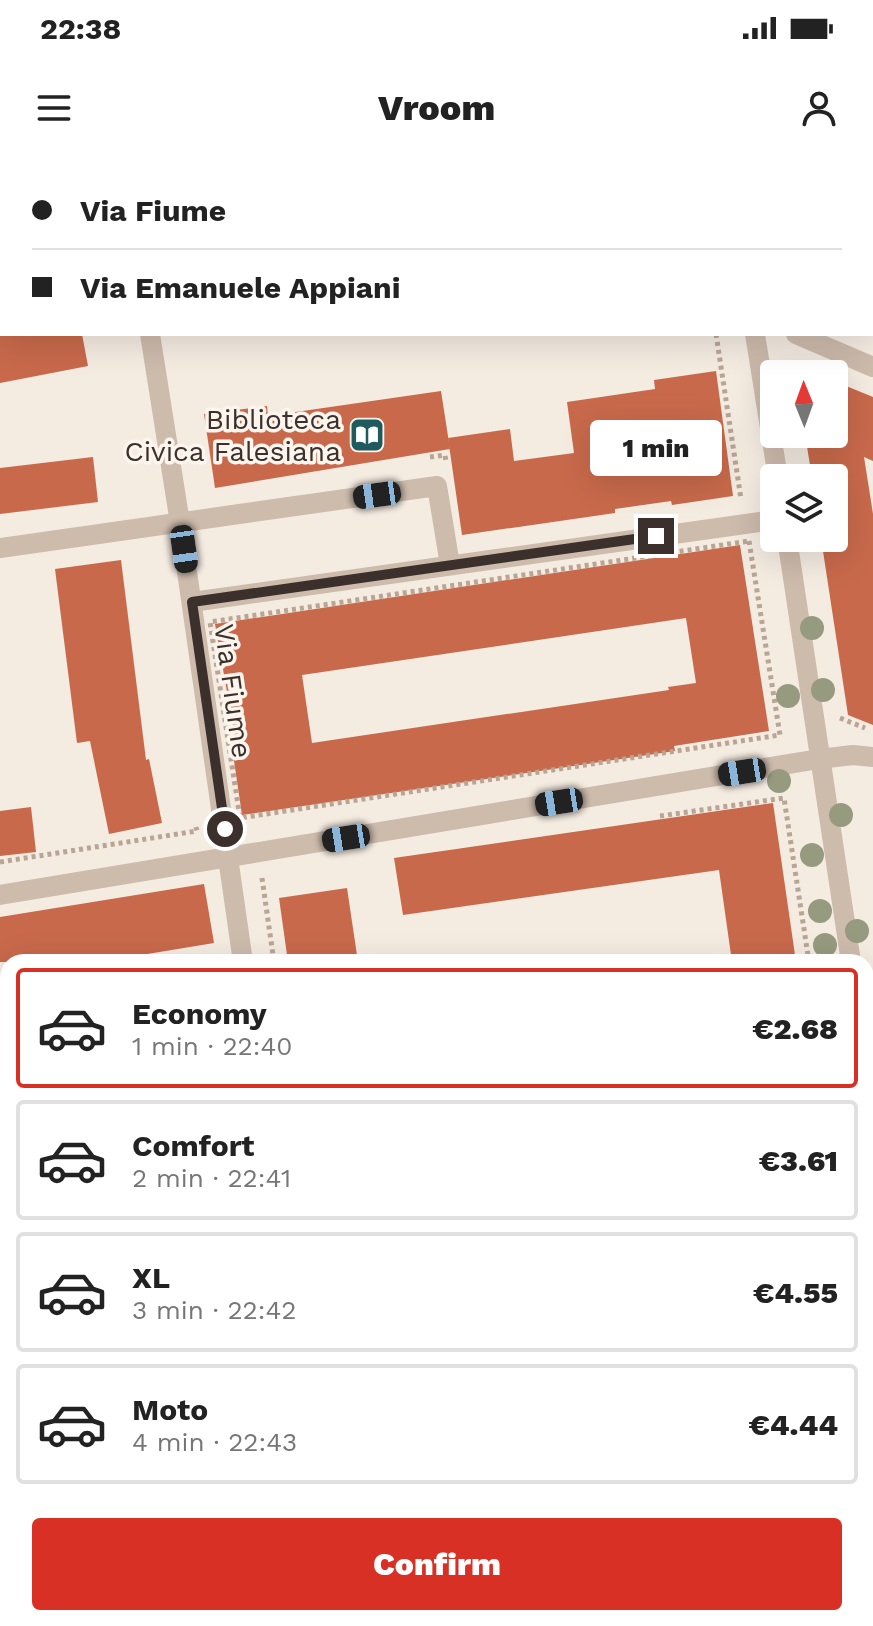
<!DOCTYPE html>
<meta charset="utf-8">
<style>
:root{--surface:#fff;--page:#f2f2f2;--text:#222;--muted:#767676;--line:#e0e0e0;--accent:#d93025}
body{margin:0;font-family:"Work Sans",sans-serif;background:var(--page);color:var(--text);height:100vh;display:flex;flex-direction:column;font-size:30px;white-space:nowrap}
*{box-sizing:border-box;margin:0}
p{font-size:26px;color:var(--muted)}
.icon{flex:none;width:44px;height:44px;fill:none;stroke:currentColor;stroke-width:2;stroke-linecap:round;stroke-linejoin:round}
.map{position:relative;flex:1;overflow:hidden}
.details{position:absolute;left:0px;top:794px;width:874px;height:672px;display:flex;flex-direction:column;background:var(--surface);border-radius:24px 24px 0 0;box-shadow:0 8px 32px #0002}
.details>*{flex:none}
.guide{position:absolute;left:0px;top:0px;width:874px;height:176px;box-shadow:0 8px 32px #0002;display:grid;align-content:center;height:176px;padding:0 32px;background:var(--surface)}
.needle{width:52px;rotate:359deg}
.controls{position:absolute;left:760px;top:200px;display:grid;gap:16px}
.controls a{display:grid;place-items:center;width:88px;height:88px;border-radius:8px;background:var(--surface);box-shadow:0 8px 32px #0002;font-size:40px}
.end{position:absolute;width:36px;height:36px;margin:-18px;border:10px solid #3b302b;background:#fff;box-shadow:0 0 0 4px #fff}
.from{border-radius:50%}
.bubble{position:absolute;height:56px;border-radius:8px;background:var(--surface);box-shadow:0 8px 32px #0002;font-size:26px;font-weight:800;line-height:56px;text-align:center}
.car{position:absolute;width:24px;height:48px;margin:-24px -12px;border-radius:10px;box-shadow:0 0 6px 2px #0007;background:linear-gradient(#222 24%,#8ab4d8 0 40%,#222 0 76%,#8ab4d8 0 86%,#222 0)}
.guide b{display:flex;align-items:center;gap:28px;height:76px;font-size:30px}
.guide b+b{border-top:2px solid var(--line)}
.guide i{width:20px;height:20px;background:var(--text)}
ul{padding:14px 0 0;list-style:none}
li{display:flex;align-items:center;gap:24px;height:120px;margin:0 16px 12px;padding:0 16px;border:4px solid var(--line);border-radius:8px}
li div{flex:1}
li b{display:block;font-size:30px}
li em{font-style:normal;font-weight:800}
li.selected{border-color:var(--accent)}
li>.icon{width:72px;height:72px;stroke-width:1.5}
.cta{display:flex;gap:16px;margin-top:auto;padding:16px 32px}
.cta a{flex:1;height:92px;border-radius:8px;background:var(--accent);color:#fff;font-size:32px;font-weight:800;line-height:92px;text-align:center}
.status{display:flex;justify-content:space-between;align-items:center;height:56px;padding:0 40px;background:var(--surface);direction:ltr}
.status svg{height:22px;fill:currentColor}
header{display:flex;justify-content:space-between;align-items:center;height:104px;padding:0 32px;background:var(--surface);font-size:36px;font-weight:800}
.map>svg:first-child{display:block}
</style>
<div class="status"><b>22:38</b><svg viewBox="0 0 49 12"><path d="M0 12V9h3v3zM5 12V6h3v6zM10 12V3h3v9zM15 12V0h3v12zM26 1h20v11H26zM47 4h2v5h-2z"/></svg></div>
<header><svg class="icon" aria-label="menu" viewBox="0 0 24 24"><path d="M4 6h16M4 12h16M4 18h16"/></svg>Vroom<svg class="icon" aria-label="person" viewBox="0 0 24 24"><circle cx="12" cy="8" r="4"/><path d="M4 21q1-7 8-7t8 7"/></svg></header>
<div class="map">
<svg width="873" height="1466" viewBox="0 0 873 1466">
<rect width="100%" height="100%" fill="#f4ebe1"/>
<g fill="#c8694b" fill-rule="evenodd">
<path d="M0,174H82L88,206L0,223Z"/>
<path d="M716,211L733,336L672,345L671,341L615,349V353L462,375L448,278L510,269L514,301L574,293L567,242L655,229L654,220Z"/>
<path d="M834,221L873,237V301L864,297L873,354V565L848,555L821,378H834V318H812L805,274H834Z"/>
<path d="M441,231L450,289L215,328L204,254L267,246L268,256Z"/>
<path d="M93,297L98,342L0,354V308Z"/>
<path d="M740,385L769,571L674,586L675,591L242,655L233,594H238L215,464ZM686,458L696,523L668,527L669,530L312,583L302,515Z"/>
<path d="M121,400L146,600L149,599L162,663L109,674L90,581L77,583L55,409Z"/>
<path d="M773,643L796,802H732L719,710L403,755L394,698Z"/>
<path d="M31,647L36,692L0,696V651Z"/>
<path d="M204,724L214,783L99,802H0V757Z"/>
<path d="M347,728L358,802H288L279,738Z"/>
</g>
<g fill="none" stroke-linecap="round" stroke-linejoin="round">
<g stroke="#b9a596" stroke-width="5" stroke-dasharray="4 4" stroke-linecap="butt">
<path d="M89,0V2"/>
<path d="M381,2L392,0"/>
<path d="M0,75L2,74"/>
<path d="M716,174L741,339"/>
<path d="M430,297L445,295L446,302"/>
<path d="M749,381L780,575L240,658L210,462Z"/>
<path d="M840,558L865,568"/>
<path d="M660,656L784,638L809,802"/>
<path d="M0,702L197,671L196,667"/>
<path d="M262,718L274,802"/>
<path d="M866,1162L873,1198"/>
<path d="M0,1212L8,1211"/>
<path d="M0,1295L8,1293"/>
<path d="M467,1458L608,1466"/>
<path d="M670,1466L720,1458"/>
</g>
<g stroke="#cdbbac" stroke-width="20">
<path d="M122,0V2"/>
<path d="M150,174L180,363L243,802"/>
<path d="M796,174L873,207"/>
<path d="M0,388L437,326L450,405"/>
<path d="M192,442L774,360"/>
<path d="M0,735L819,599L853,595L873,597"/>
<path d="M866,1420L873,1419"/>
<path d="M287,1466V1458"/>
</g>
<g stroke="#cdbbac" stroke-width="20">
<path d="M727,0V2"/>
<path d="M566,2L576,0"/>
<path d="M0,110H2"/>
<path d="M755,174L778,318"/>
<path d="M787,378L851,802"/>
<path d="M866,898L873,942"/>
<path d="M866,1120L873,1119"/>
<path d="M0,1260L8,1259"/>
</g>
</g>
<g fill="#969b7f">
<circle cx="812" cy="468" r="12"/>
<circle cx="823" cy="530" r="12"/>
<circle cx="788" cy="536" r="12"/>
<circle cx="779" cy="621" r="12"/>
<circle cx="841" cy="655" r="12"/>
<circle cx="812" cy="695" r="12"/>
<circle cx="820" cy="751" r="12"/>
<circle cx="857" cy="771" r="12"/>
<circle cx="825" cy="785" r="12"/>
</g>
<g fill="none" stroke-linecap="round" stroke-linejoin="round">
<path stroke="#3b302b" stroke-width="10" d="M225,669L192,442L656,376"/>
</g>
<defs>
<symbol id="library-square" viewBox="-11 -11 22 22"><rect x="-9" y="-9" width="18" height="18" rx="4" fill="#1f5a5e" stroke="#fbf5ee"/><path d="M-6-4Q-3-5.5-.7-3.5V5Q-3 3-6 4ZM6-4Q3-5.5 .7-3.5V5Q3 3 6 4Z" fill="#fff"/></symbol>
</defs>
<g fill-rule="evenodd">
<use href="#library-square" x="347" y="255" width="40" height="40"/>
</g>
<g text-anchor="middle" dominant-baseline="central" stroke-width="7" stroke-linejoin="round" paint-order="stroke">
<g font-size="28" fill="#3b302b" stroke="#fbf5ee" text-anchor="end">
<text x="341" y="259">Biblioteca<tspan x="341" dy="32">Civica Falesiana</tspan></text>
</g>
<g font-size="28" fill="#3b302b" stroke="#fbf5ee">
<text transform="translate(233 531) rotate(82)">Via Fiume</text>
</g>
</g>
</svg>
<div class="controls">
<a><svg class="needle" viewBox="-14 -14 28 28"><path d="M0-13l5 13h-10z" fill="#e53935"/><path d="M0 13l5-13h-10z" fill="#767676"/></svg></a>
<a><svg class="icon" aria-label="layers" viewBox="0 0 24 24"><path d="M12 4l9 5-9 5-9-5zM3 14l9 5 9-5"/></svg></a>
</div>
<i class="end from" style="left:225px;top:669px"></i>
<i class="end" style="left:656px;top:376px"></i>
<div class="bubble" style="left:590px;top:260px;width:132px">1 min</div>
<i class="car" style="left:377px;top:335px;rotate:262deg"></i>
<i class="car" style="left:184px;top:389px;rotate:172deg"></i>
<i class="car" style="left:742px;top:612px;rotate:261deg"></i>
<i class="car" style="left:559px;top:642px;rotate:261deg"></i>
<i class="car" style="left:346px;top:678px;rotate:261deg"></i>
<div class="guide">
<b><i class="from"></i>Via Fiume</b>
<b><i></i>Via Emanuele Appiani</b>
</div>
<section class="details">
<ul>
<li class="selected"><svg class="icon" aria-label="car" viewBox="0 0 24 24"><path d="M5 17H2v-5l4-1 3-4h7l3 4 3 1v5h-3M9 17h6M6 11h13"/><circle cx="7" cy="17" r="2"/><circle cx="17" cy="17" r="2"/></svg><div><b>Economy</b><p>1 min · 22:40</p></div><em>€2.68</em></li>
<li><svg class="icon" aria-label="car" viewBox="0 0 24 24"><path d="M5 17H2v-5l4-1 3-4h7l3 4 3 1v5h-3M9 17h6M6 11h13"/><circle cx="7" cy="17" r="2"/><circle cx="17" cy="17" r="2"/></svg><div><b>Comfort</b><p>2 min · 22:41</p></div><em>€3.61</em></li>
<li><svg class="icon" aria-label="car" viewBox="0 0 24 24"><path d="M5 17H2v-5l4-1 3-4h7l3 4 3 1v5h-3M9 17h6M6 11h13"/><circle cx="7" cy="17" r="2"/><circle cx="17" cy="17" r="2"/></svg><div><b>XL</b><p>3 min · 22:42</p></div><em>€4.55</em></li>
<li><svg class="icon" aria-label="car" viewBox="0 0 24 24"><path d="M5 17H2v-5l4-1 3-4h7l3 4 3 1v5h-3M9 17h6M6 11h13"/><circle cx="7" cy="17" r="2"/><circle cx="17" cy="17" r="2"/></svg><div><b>Moto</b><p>4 min · 22:43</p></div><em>€4.44</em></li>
</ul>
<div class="cta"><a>Confirm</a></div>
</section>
</div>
